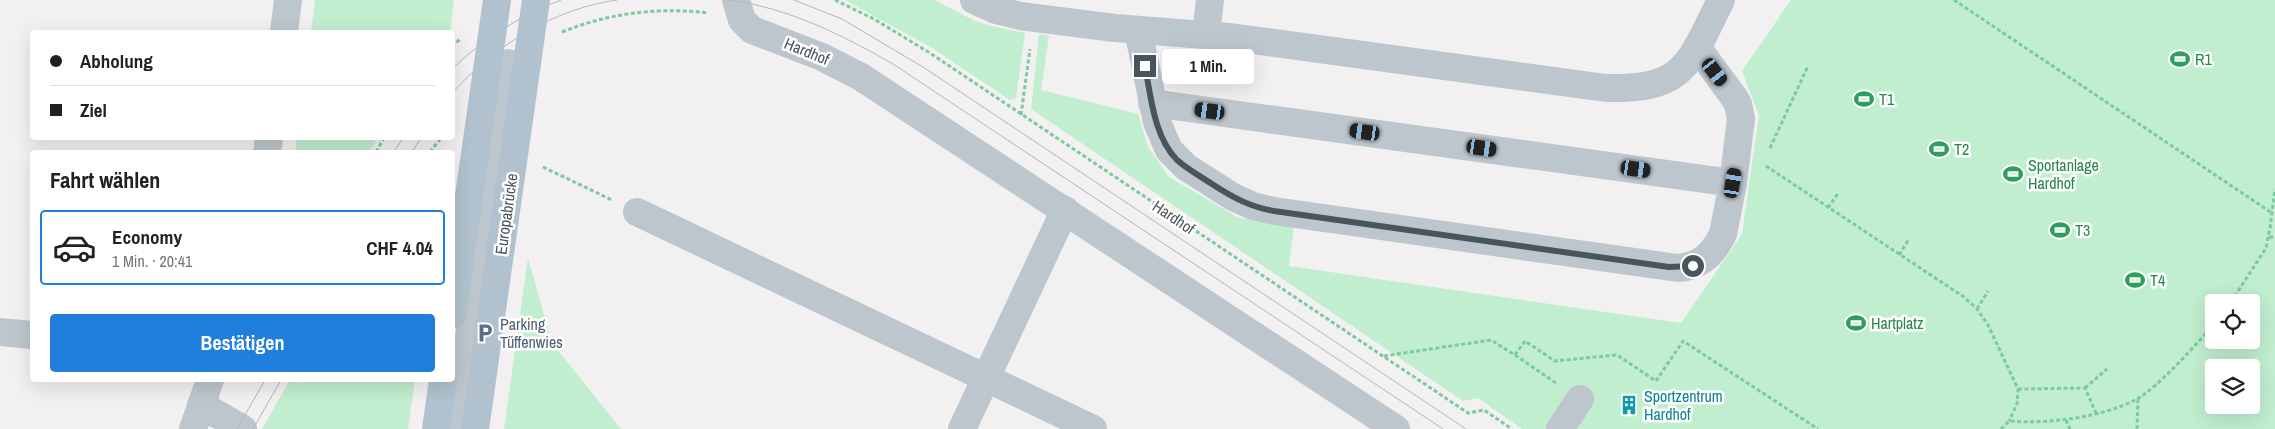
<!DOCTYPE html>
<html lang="de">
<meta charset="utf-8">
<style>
:root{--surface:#fff;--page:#f2f2f2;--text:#202124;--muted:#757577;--line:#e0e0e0;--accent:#207fdd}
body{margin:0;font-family:"Archivo Narrow",sans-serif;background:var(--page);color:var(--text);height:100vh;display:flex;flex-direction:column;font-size:19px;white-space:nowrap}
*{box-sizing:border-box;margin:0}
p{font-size:16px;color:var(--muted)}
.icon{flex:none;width:28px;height:28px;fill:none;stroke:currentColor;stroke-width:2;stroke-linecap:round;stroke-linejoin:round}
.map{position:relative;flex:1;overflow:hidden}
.side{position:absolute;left:30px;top:150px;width:425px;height:232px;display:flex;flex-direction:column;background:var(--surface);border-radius:5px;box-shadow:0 5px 20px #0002}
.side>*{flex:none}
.guide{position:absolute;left:30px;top:30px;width:425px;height:110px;border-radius:5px;box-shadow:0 5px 20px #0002;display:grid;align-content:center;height:110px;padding:0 20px;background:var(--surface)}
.buttons{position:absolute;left:2205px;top:294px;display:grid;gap:10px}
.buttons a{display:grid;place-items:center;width:55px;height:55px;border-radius:5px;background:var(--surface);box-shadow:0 5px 20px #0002;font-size:25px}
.end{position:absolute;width:22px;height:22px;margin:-11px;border:6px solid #49555d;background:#fff;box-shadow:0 0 0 2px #fff}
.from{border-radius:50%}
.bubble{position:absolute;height:35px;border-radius:5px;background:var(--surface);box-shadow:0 5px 20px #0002;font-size:16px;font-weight:700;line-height:35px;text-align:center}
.car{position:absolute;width:15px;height:30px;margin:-15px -8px;border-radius:6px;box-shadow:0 0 4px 1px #0007;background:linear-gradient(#222 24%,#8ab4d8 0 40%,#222 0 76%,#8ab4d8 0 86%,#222 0)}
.guide b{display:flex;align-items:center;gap:18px;height:48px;font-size:19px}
.guide b+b{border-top:1px solid var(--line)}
.guide i{width:12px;height:12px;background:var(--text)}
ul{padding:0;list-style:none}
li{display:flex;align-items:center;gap:15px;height:75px;margin:0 10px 8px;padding:0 10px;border:2px solid var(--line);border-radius:5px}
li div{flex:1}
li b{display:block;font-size:19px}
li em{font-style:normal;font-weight:700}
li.on{border-color:var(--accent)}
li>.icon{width:45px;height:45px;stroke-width:1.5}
h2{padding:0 20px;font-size:22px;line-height:60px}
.action{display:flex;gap:10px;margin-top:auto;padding:10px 20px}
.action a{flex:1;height:58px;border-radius:5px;background:var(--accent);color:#fff;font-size:20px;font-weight:700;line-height:58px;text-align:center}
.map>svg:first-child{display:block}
</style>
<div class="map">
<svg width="2275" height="429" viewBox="0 0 2275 429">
<rect width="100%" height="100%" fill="#f3f0f1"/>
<g fill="#c1eecf" fill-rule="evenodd">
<path d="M315,0H454L450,32H311Z"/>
<path d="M845,0H934L975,21L991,26L1025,33L1016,98L1010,100L932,48Z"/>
<path d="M1791,0H2275V429H1522L1478,398L1463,401L1031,109L1039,34L1049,36L1041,90L1138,114L1148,147L1169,177L1239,218L1294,226L1289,266L1681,323L1742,234L1759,115L1742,71ZM2214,302H2251V340H2214ZM2214,368H2251V405H2214Z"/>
<path d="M297,138H378L369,152H295Z"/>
<path d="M528,258L552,343L621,429H504Z"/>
<path d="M290,380H298L303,383L305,380H415L408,429H262Z"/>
</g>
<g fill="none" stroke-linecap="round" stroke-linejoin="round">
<g stroke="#7acb9e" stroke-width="3" stroke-dasharray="4 2.5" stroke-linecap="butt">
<path d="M835,0L874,19L930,53L1468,413L1484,410L1512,429"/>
<path d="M1954,0L2272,213"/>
<path d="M562,32C609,13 658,7 708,13"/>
<path d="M452,47L460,39"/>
<path d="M1021,115L1030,49"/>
<path d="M1770,148L1808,66"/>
<path d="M376,152L384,138"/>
<path d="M430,152L441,138"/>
<path d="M1766,166L1964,297L1977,309L1988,325L2018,389L2017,404L2009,421"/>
<path d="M543,167L612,200"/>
<path d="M1828,208L1839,192"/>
<path d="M2269,237H2275"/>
<path d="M1899,255L1909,239"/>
<path d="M2231,302L2266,248L2270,228L2275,189"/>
<path d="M1977,309L1988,291"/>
<path d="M1515,355L1556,383"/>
<path d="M1384,356L1491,340L1515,355L1525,341L1555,361L1617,355L1656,381L1683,341L1818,429"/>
<path d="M2085,388L2107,369"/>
<path d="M2018,389L2085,388L2096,413"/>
<path d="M2066,420L2070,429"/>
<path d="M2001,429L2009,421C2048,424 2101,418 2137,399C2156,389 2199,342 2214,324"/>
<path d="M2137,429L2138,398"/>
</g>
<g stroke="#bdc6cc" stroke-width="28">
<path d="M736,0L742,20L752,30L822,57L861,77L1396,429"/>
<path d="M974,0L996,10L1020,16L1115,28L1230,37L1606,88C1685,90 1689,64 1721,0"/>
<path d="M1138,30L1157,122L1169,150L1186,167L1233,197L1253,206L1274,211L1678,268C1701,266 1713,254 1723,234L1733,183L1741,119L1738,104L1733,96L1697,47"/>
<path d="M284,32L288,0"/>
<path d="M1206,34L1210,0"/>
<path d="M1152,103L1733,183"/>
<path d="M267,152L269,138"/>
<path d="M637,212L1093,429"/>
<path d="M0,332L32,335"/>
<path d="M201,405L243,429"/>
<path d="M193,429L210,380"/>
<path d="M456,429L508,63"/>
<path d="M962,429L1065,210"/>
<path d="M1560,429L1580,399"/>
</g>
<path stroke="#b1c2ce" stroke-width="28" d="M436,429L443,380"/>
<g stroke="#b3b6ba" stroke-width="1">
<path d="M729,0C789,8 842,35 893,64L1443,429"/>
<path d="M794,0L842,19L923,67L1466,429"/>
<path d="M452,69C484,38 520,16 561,0"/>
<path d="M452,93C496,45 553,9 617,0"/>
<path d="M394,152L403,138"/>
<path d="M412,152L421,138"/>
<path d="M237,429L265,380"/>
<path d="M253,429L281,380"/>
</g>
<g stroke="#b1c2ce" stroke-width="28">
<path d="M452,315L497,0"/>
<path d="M475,429L536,0"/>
</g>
</g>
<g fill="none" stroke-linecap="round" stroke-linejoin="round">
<path stroke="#49555d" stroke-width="6" d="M1145,66C1151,97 1154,137 1177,160C1187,169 1200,176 1212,184C1232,197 1250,207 1274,211L1669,267L1693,266"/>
</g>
<defs>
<symbol id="stadium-bare" viewBox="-9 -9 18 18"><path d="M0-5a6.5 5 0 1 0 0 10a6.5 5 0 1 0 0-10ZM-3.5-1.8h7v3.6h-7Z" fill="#2e9e5b" stroke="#fff" stroke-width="2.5" paint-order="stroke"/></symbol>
<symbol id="parking-bare" viewBox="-9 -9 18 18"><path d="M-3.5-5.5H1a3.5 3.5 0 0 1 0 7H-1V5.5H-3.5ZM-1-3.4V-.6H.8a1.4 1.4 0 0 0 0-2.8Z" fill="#5c6f8a" stroke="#fff" stroke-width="2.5" paint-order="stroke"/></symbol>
<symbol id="building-bare" viewBox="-9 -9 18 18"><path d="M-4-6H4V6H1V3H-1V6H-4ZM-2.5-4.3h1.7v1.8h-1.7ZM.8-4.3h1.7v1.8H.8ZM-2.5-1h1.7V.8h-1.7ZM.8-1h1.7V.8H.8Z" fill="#0f9aa8" stroke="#fff" stroke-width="2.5" paint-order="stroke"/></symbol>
</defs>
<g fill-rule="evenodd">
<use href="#stadium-bare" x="2166" y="45" width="28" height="28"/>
<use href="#stadium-bare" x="1850" y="85" width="28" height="28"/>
<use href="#stadium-bare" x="1925" y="135" width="28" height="28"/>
<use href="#stadium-bare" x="1999" y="160" width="28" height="28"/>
<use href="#stadium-bare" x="2046" y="216" width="28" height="28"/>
<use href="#stadium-bare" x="2121" y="266" width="28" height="28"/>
<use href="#stadium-bare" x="1842" y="309" width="28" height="28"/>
<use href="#parking-bare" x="471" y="319" width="28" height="28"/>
<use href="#building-bare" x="1615" y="391" width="28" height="28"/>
</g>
<g text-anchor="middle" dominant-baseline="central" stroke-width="5" stroke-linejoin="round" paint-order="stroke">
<g font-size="16" fill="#49555d" stroke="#fff">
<text transform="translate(807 51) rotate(22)">Hardhof</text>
<text transform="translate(506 214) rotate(-82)">Europabrücke</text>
<text transform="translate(1174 217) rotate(34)">Hardhof</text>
</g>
<g font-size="16" fill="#27864d" stroke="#fff" text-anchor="start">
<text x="2195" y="59">R1</text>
<text x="1879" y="99">T1</text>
<text x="1954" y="149">T2</text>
<text x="2028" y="165">Sportanlage<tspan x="2028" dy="18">Hardhof</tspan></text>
<text x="2075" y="230">T3</text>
<text x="2150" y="280">T4</text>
<text x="1871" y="323">Hartplatz</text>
</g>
<g font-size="16" fill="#4e5e75" stroke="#fff" text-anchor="start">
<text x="500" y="324">Parking<tspan x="500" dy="18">Tüffenwies</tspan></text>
</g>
<g font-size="16" fill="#0d838f" stroke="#fff" text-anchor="start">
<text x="1644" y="396">Sportzentrum<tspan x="1644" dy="18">Hardhof</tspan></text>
</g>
</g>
</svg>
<div class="buttons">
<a><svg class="icon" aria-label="locate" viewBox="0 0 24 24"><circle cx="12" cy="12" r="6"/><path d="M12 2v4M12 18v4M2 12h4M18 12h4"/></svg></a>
<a><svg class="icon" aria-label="layers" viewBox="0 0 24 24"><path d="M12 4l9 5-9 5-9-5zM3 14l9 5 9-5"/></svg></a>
</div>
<i class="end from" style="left:1693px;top:266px"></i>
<i class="end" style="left:1145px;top:66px"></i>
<div class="bubble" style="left:1162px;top:49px;width:92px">1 Min.</div>
<i class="car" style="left:1715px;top:72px;rotate:143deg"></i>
<i class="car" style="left:1210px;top:111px;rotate:278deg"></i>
<i class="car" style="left:1365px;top:132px;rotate:278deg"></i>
<i class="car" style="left:1482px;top:148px;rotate:98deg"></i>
<i class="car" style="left:1636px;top:169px;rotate:98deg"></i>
<i class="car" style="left:1733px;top:183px;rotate:9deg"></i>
<div class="guide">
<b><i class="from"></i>Abholung</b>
<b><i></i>Ziel</b>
</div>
<section class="side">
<h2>Fahrt wählen</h2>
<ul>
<li class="on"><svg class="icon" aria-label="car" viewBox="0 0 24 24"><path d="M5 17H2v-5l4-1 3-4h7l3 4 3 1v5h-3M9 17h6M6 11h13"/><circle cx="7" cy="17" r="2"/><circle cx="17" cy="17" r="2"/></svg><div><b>Economy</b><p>1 Min. · 20:41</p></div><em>CHF 4.04</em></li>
</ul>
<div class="action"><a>Bestätigen</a></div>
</section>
</div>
